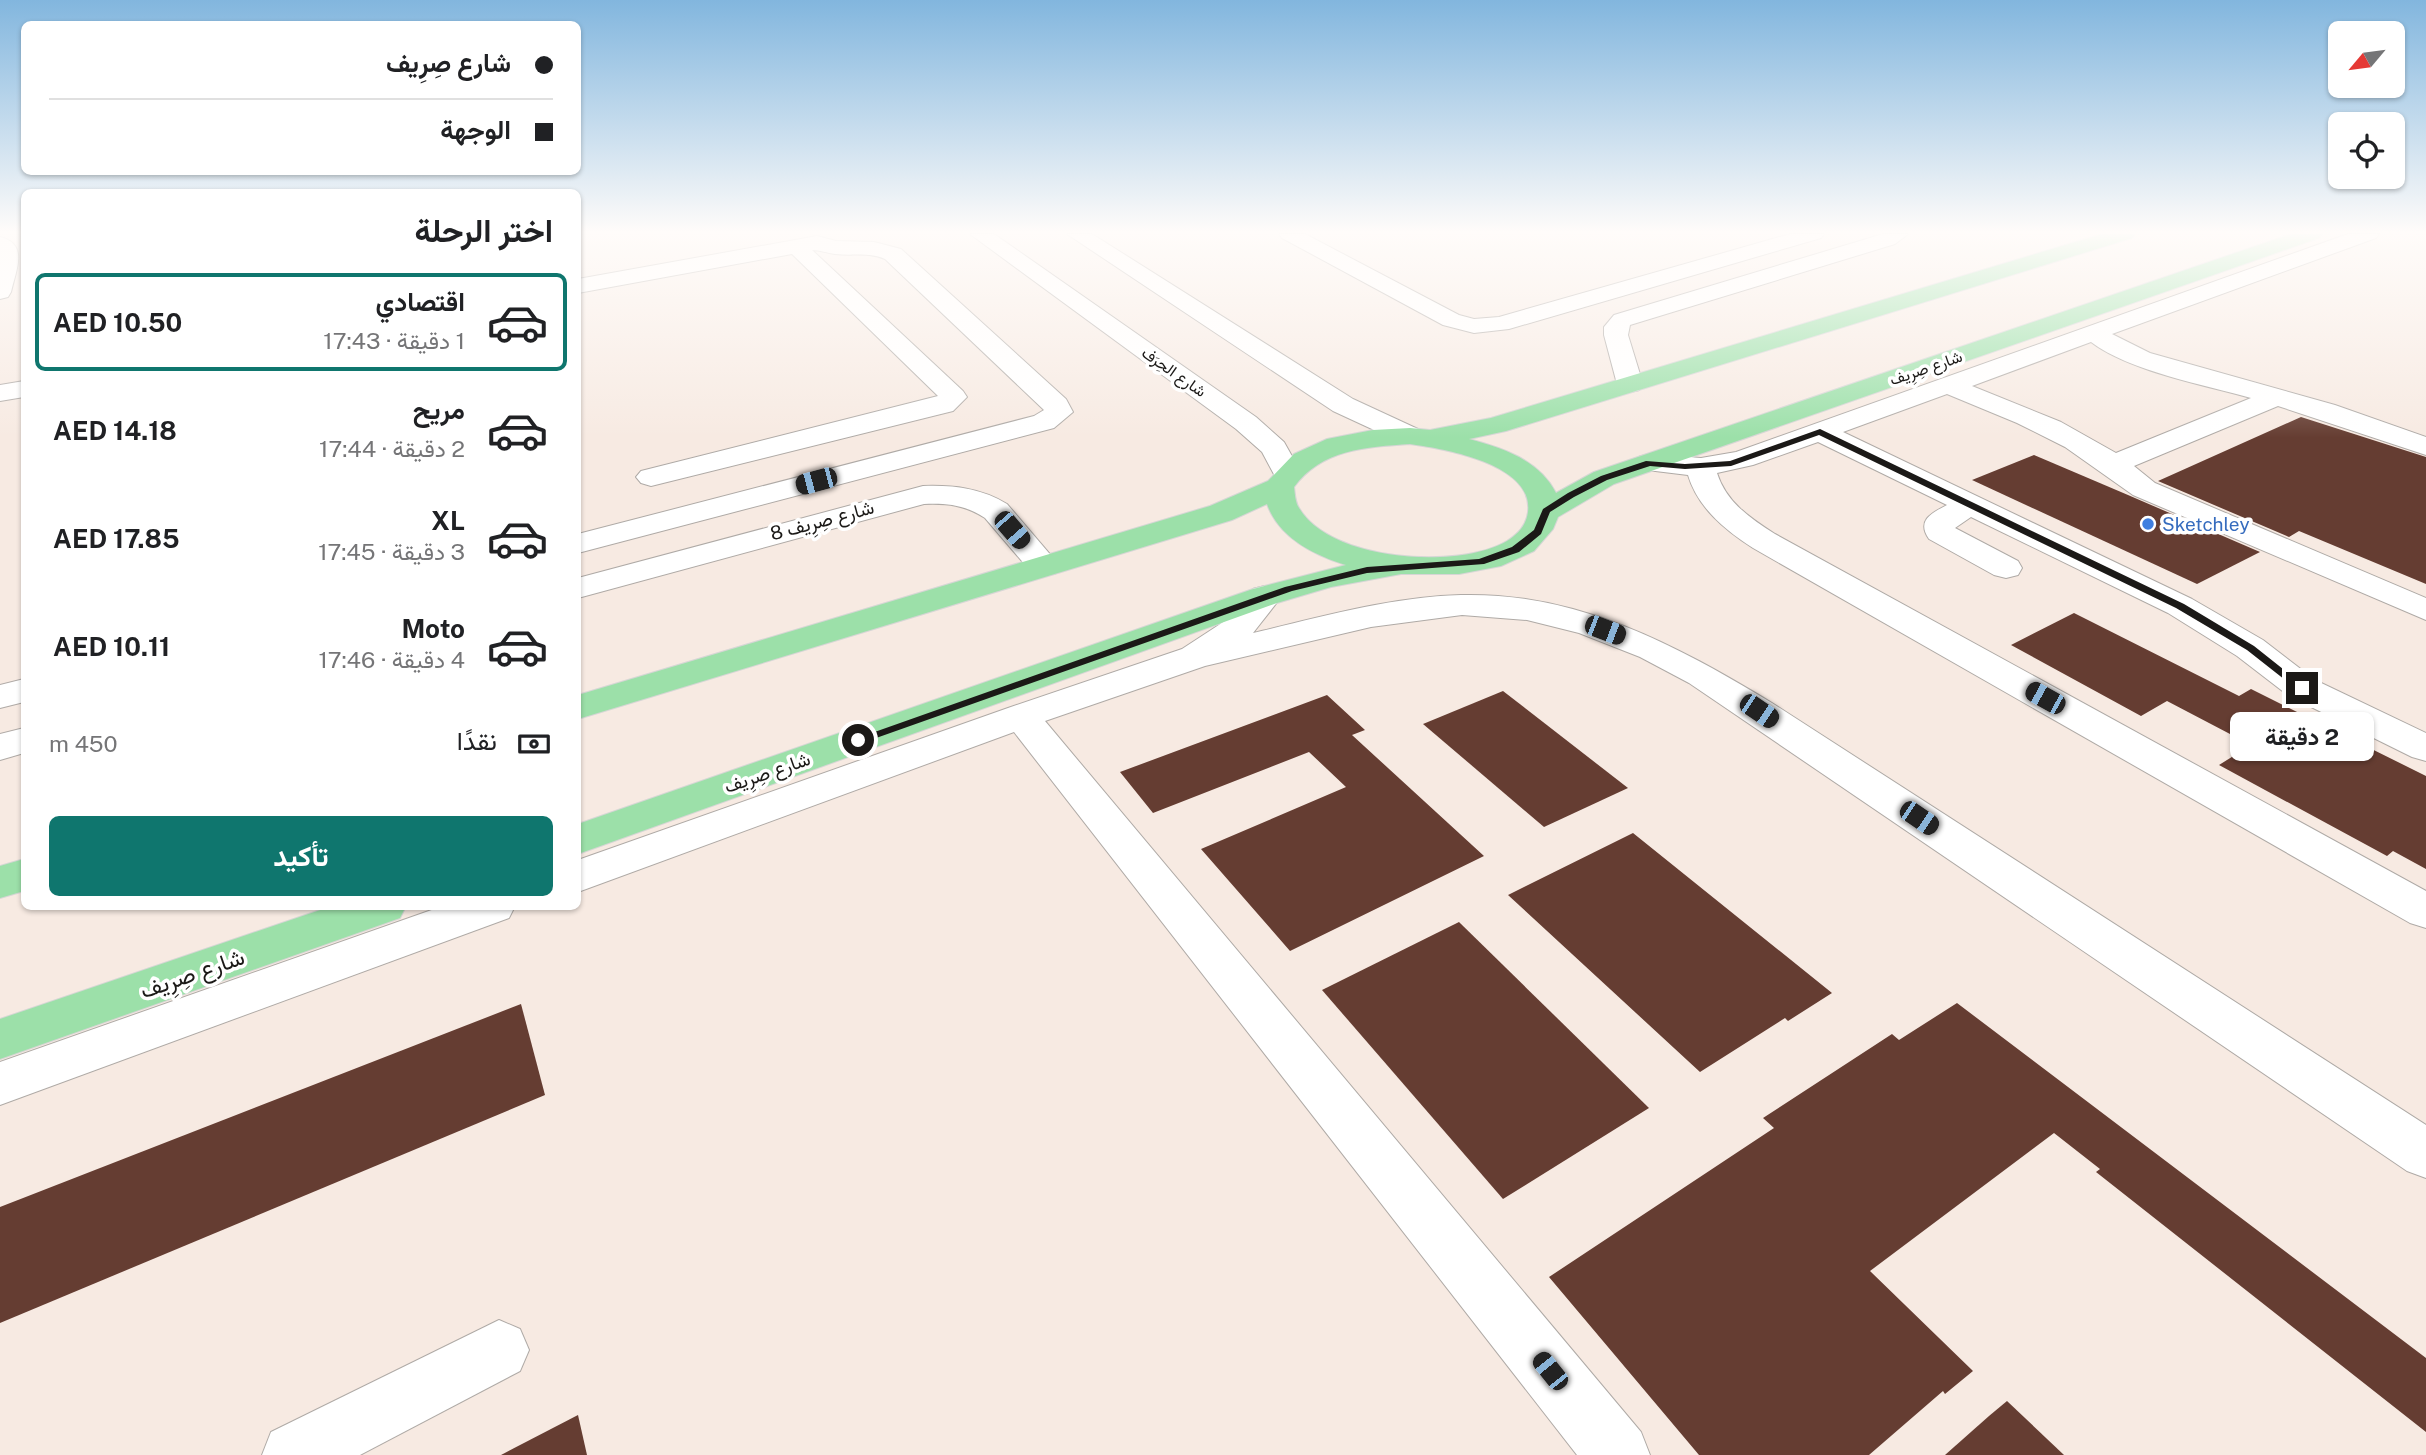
<!DOCTYPE html>
<html lang="ar">
<meta charset="utf-8">
<style>
:root{--surface:#fff;--page:#f2f2f2;--text:#202124;--muted:#757577;--line:#e0e0e0;--accent:#0f766e}
body{margin:0;font-family:"Public Sans",Vazirmatn,sans-serif;background:var(--page);color:var(--text);direction:rtl;height:100vh;display:flex;flex-direction:column;font-size:26px;white-space:nowrap}
*{box-sizing:border-box;margin:0}
p{font-size:23px;color:var(--muted)}
.icon{flex:none;width:38px;height:38px;fill:none;stroke:currentColor;stroke-width:2;stroke-linecap:round;stroke-linejoin:round}
.map{position:relative;flex:1;overflow:hidden;direction:ltr}
.drawer{position:absolute;left:21px;top:189px;width:560px;height:721px;display:flex;flex-direction:column;background:var(--surface);border-radius:10px;box-shadow:0 2px 5px #0004;direction:rtl}
.drawer>*{flex:none}
.guide{position:absolute;left:21px;top:21px;width:560px;height:154px;border-radius:10px;box-shadow:0 2px 5px #0004;direction:rtl;display:grid;align-content:center;height:154px;padding:0 28px;background:var(--surface)}
.needle{width:46px;rotate:241deg}
.fabs{position:absolute;left:2328px;top:21px;display:grid;gap:14px}
.fabs a{display:grid;place-items:center;width:77px;height:77px;border-radius:10px;background:var(--surface);box-shadow:0 2px 5px #0004;font-size:35px}
.end{position:absolute;width:32px;height:32px;margin:-16px;border:9px solid #1b1917;background:#fff;box-shadow:0 0 0 4px #fff}
.from{border-radius:50%}
.bubble{position:absolute;height:49px;border-radius:10px;background:var(--surface);box-shadow:0 2px 5px #0004;font-size:23px;font-weight:700;line-height:49px;text-align:center;direction:rtl}
.car{position:absolute;width:21px;height:42px;margin:-21px -10px;border-radius:9px;box-shadow:0 0 5px 2px #0007;background:linear-gradient(#222 24%,#8ab4d8 0 40%,#222 0 76%,#8ab4d8 0 86%,#222 0)}
.guide b{display:flex;align-items:center;gap:24px;height:66px;font-size:26px}
.guide b+b{border-top:2px solid var(--line)}
.guide i{width:18px;height:18px;background:var(--text)}
ul{padding:0;list-style:none}
li{display:flex;align-items:center;gap:21px;height:98px;margin:0 14px 10px;padding:0 14px;border:4px solid transparent;border-radius:10px}
li div{flex:1}
li b{display:block;font-size:26px}
li em{font-style:normal;font-weight:700}
li.current{border-color:var(--accent)}
li>.icon{width:63px;height:63px;stroke-width:1.5}
h2{padding:0 28px;font-size:32px;line-height:84px}
.pay{display:flex;align-items:center;gap:18px;height:77px;padding:0 28px;font-size:26px}
.pay p{margin-inline-start:auto}
.action{display:flex;gap:14px;margin-top:auto;padding:14px 28px}
.action a{flex:1;height:80px;border-radius:10px;background:var(--accent);color:#fff;font-size:28px;font-weight:700;line-height:80px;text-align:center}
.map>svg:first-child{display:block}
</style>
<div class="map">
<svg width="2426" height="1455" viewBox="0 0 2426 1455">
<rect width="100%" height="100%" fill="#fff9f5"/>
<path fill="#f7eae2" d="M0,234H24V906H578V234H2426V1455H0Z"/>
<g fill="#653d32">
<path d="M2301,417L2426,457V584L2299,531L2289,537L2158,481Z"/>
<path d="M2034,455L2128,495L2260,552L2197,584L1972,480Z"/>
<path d="M2074,613L2239,696L2251,689L2426,776V869L2393,851L2387,856L2219,765L2251,745L2167,701L2141,716L2011,645Z"/>
<path d="M1503,691L1628,788L1544,827L1423,724Z"/>
<path d="M1327,695L1365,730L1352,735L1484,856L1290,951L1201,849L1346,787L1309,752L1153,813L1120,772Z"/>
<path d="M1633,833L1832,993L1788,1021L1785,1018L1700,1072L1508,895Z"/>
<path d="M1459,922L1649,1108L1503,1199L1322,990Z"/>
<path d="M1957,1003L2426,1358V1432L2096,1172L2100,1169L2054,1133L1870,1271L1973,1371L1945,1394L1943,1391L1869,1455H1699L1549,1277L1774,1128L1763,1118L1892,1034L1899,1040Z"/>
<path d="M521,1004L545,1095L0,1323V1207Z"/>
<path d="M2007,1401L2064,1455H1945L1989,1416Z"/>
<path d="M578,1415L587,1455H501Z"/>
</g>
<g fill="none" stroke-linecap="round" stroke-linejoin="round">
<defs>
<g id="minor">
<path d="M970,234H994L1256,417L1284,442L1302,474L1297,480L1287,483L1277,480L1262,452L1236,429Z"/>
<path d="M1067,234H1092L1353,399L1420,430L1424,436L1420,442L1410,444L1400,442L1333,411Z"/>
<path d="M1279,234H1305L1459,315L1474,319L1499,317L1790,234H1824L1821,238L1509,329L1474,333L1443,325L1282,238Z"/>
<path d="M1883,234H1908L1895,244L1630,325L1628,335L1643,384L1639,390L1630,392L1621,390L1617,384L1604,335V327L1614,315Z"/>
<path d="M2348,234H2379L2376,238L2112,334L2150,353L2335,405L2426,437V455L2278,406L2134,466L2155,483L2426,598V620L2133,495L2065,447L2017,423L1947,394L1843,432L2192,599L2263,640L2315,680L2426,733V761L2412,757L2289,696L2237,656L2168,613L1971,517L1955,528L2018,561L2022,568L2018,575L2006,578L1994,575L1929,539C1916,520 1932,513 1947,505L1818,442L1753,465L1717,473C1726,502 1750,518 1775,534L2426,891V928L2410,923L1753,548C1725,530 1698,508 1688,475L1639,469L1634,463L1639,457L1649,454L1701,458L1736,452ZM2091,342C2129,371 2205,385 2251,398L2116,453L2061,422L1972,386Z"/>
<path d="M817,236L836,241L874,242L901,249L1066,399L1073,412L1054,428L578,553V534L1034,416L1044,410L885,259C869,252 852,256 835,254C827,253 820,250 812,250L963,391L967,397L953,411L651,486L641,483L636,477L641,471L938,396L792,254L578,293V279Z"/>
<path d="M0,237C29,244 16,270 11,292L8,297L0,299Z"/>
<path d="M24,381V397L0,401V385Z"/>
<path d="M923,486C953,485 981,488 1007,504L1060,566L1056,573L1044,576L1032,573L985,518C965,505 947,503 924,504L578,598V578Z"/>
<path d="M1265,586L1277,589L1282,596L1253,633C1321,617 1390,597 1461,595C1578,592 1676,645 1772,703L2426,1125V1178L2407,1171L1689,683L1640,657L1579,633L1527,620L1462,615L1371,627L1205,666L1045,721L1641,1432L1650,1455H1577L1014,732L578,892V860L1008,708L1182,649L1231,617L1253,589Z"/>
<path d="M24,679V702L0,708V685Z"/>
<path d="M24,728V753L0,760V734Z"/>
<path d="M443,906H515L509,918L0,1105V1062Z"/>
<path d="M499,1320L520,1329L529,1350L520,1371L360,1455H262L271,1432Z"/>
</g>
<g id="major">
<path d="M2102,234H2135L2132,238L1506,431L1469,439C1503,448 1539,460 1556,493L1594,472L2291,234H2322L2319,238L1614,484L1558,517L1553,529L1534,551L1501,566L1459,574H1401L1331,587L1277,603L578,854V824L1253,589L1346,565C1314,555 1279,538 1267,504L1232,520L578,719V695L1210,506L1268,481L1294,454L1327,439L1373,430L1410,428L1430,430L1491,418ZM1410,444C1445,449 1534,464 1528,512C1526,526 1518,534 1507,541C1458,570 1330,561 1299,508C1295,502 1295,494 1294,487C1322,449 1366,447 1410,444Z"/>
<path d="M24,859V891L0,898V866Z"/>
<path d="M332,906H406L400,918L0,1059V1019Z"/>
</g>
</defs>
<use href="#minor" stroke="#afaaa6" stroke-width="2"/>
<use href="#major" stroke="#d6d6d5" stroke-width="2"/>
<use href="#minor" fill="#fff" fill-rule="evenodd"/>
<use href="#major" fill="#9ce0a9" fill-rule="evenodd"/>
</g>
<linearGradient id="sky" x2="0" y2="1"><stop stop-color="#82b6de"/><stop offset="0.53" stop-color="#fffcfa"/><stop offset="1" stop-color="#fffcfa" stop-opacity="0"/></linearGradient>
<rect width="2426" height="438" fill="url(#sky)"/>
<path fill="#1b1917" d="M1820,429L2184,604L2254,646L2307,688L2298,690L2247,650L2176,608L1819,435L1731,466L1685,469L1650,466L1607,480L1574,497L1550,512L1541,534L1519,552L1484,564L1367,573L1292,591L862,743L852,740L1285,587L1367,567L1479,559L1512,547L1534,530L1543,509L1568,493L1601,476L1646,461L1685,464L1730,461Z"/>
<circle fill="#3f7fe0" stroke="#fff" stroke-width="2.5" cx="2148" cy="524" r="7"/>
<g text-anchor="middle" dominant-baseline="central" stroke-width="7" stroke-linejoin="round" paint-order="stroke">
<g font-size="16" fill="#1b1917" stroke="#fff">
<text transform="translate(1926 368) rotate(-19)">شارع صِرِيف</text>
<text transform="translate(1174 372) rotate(35)">شارع الحِرَف</text>
</g>
<g font-size="19" fill="#1b1917" stroke="#fff">
<text transform="translate(822 520) rotate(-15)">شارع صِرِيف 8</text>
<text transform="translate(767 772) rotate(-19)">شارع صِرِيف</text>
</g>
<g font-size="19" fill="#366cbe" stroke="#fff" text-anchor="start">
<text x="2162" y="524">Sketchley</text>
</g>
<g font-size="23" fill="#1b1917" stroke="#fff">
<text transform="translate(192 973) rotate(-19)">شارع صِرِيف</text>
</g>
</g>
</svg>
<div class="fabs">
<a><svg class="needle" viewBox="-14 -14 28 28"><path d="M0-13l5 13h-10z" fill="#e53935"/><path d="M0 13l5-13h-10z" fill="#757577"/></svg></a>
<a><svg class="icon" aria-label="locate" viewBox="0 0 24 24"><circle cx="12" cy="12" r="6"/><path d="M12 2v4M12 18v4M2 12h4M18 12h4"/></svg></a>
</div>
<i class="end from" style="left:858px;top:740px"></i>
<i class="end" style="left:2302px;top:688px"></i>
<div class="bubble" style="left:2230px;top:712px;width:144px">2 دقيقة</div>
<i class="car" style="left:816px;top:481px;rotate:255deg"></i>
<i class="car" style="left:1012px;top:530px;rotate:139deg"></i>
<i class="car" style="left:1605px;top:630px;rotate:111deg"></i>
<i class="car" style="left:2045px;top:698px;rotate:299deg"></i>
<i class="car" style="left:1759px;top:711px;rotate:124deg"></i>
<i class="car" style="left:1919px;top:818px;rotate:124deg"></i>
<i class="car" style="left:1550px;top:1371px;rotate:321deg"></i>
<div class="guide">
<b><i class="from"></i>شارع صِرِيف</b>
<b><i></i>الوجهة</b>
</div>
<section class="drawer">
<h2>اختر الرحلة</h2>
<ul>
<li class="current"><svg class="icon" aria-label="car" viewBox="0 0 24 24"><path d="M5 17H2v-5l4-1 3-4h7l3 4 3 1v5h-3M9 17h6M6 11h13"/><circle cx="7" cy="17" r="2"/><circle cx="17" cy="17" r="2"/></svg><div><b>اقتصادي</b><p>1 دقيقة · 17:43</p></div><em>AED 10.50</em></li>
<li><svg class="icon" aria-label="car" viewBox="0 0 24 24"><path d="M5 17H2v-5l4-1 3-4h7l3 4 3 1v5h-3M9 17h6M6 11h13"/><circle cx="7" cy="17" r="2"/><circle cx="17" cy="17" r="2"/></svg><div><b>مريح</b><p>2 دقيقة · 17:44</p></div><em>AED 14.18</em></li>
<li><svg class="icon" aria-label="car" viewBox="0 0 24 24"><path d="M5 17H2v-5l4-1 3-4h7l3 4 3 1v5h-3M9 17h6M6 11h13"/><circle cx="7" cy="17" r="2"/><circle cx="17" cy="17" r="2"/></svg><div><b>XL</b><p>3 دقيقة · 17:45</p></div><em>AED 17.85</em></li>
<li><svg class="icon" aria-label="car" viewBox="0 0 24 24"><path d="M5 17H2v-5l4-1 3-4h7l3 4 3 1v5h-3M9 17h6M6 11h13"/><circle cx="7" cy="17" r="2"/><circle cx="17" cy="17" r="2"/></svg><div><b>Moto</b><p>4 دقيقة · 17:46</p></div><em>AED 10.11</em></li>
</ul>
<div class="pay"><svg class="icon" aria-label="cash" viewBox="0 0 24 24"><path d="M3 7h18v10H3z"/><circle cx="12" cy="12" r="2"/></svg>نقدًا<p>450 m</p></div>
<div class="action"><a>تأكيد</a></div>
</section>
</div>
